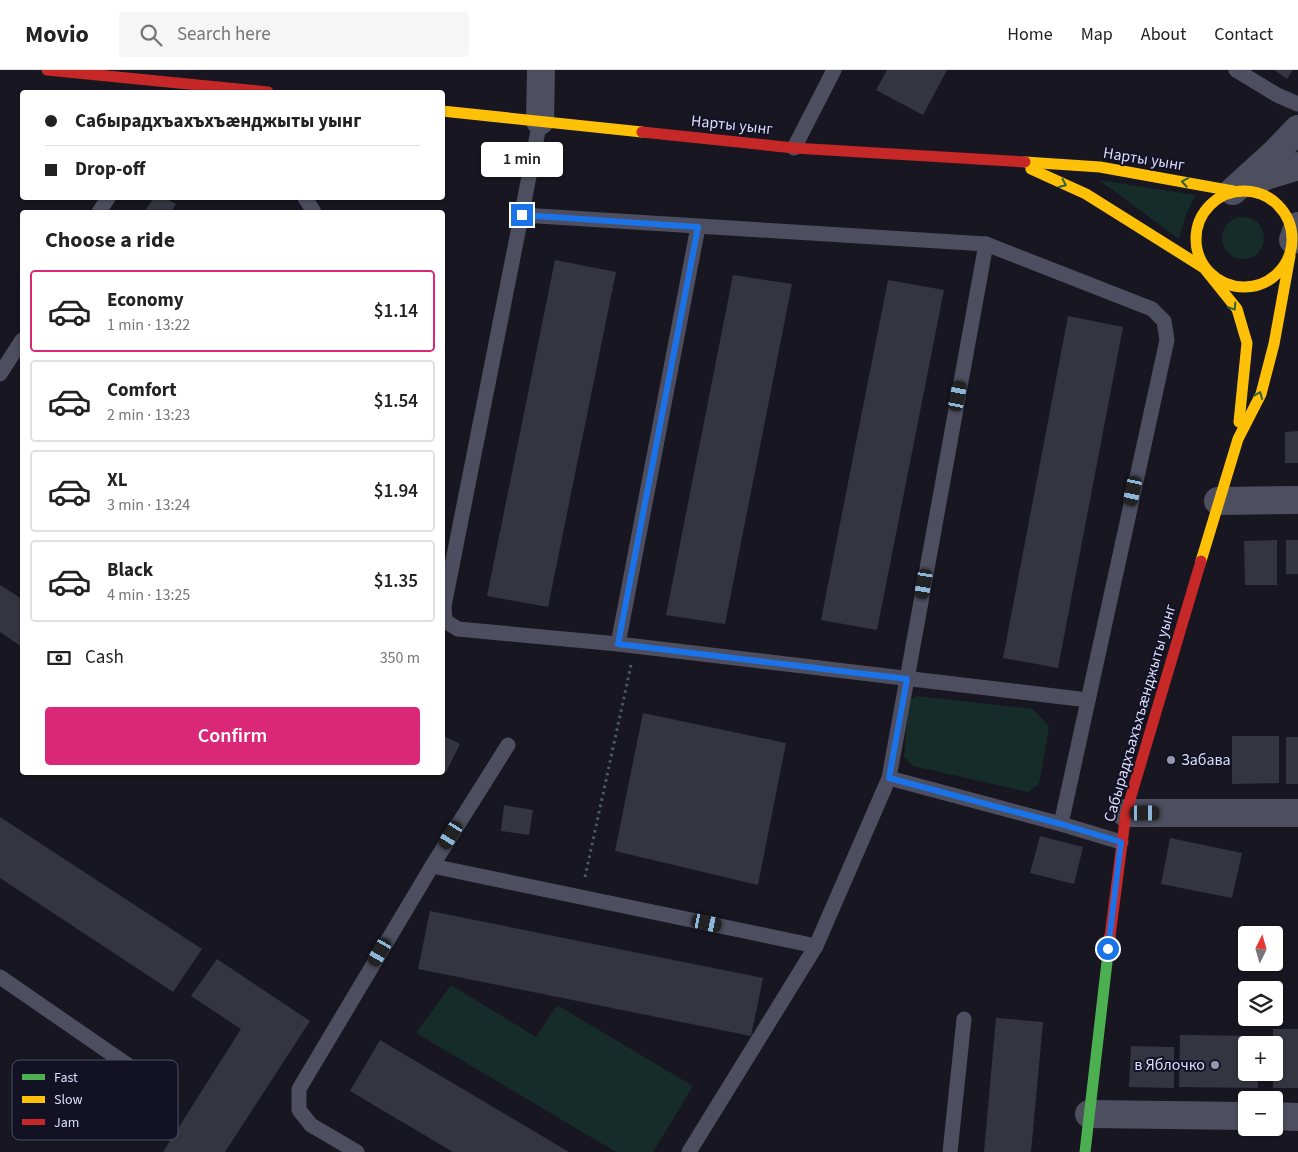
<!DOCTYPE html>
<meta charset="utf-8">
<style>
:root{--surface:#fff;--page:#f6f6f6;--text:#222;--muted:#767676;--line:#e0e0e0;--accent:#db2777}
body{margin:0;font-family:"Source Sans 3",sans-serif;background:var(--page);color:var(--text);height:100vh;display:flex;flex-direction:column;font-size:19px;white-space:nowrap}
*{box-sizing:border-box;margin:0}
p{font-size:16px;color:var(--muted)}
.icon{flex:none;width:28px;height:28px;fill:none;stroke:currentColor;stroke-width:2;stroke-linecap:round;stroke-linejoin:round}
.map{position:relative;flex:1;overflow:hidden}
.drawer{position:absolute;left:20px;top:140px;width:425px;height:565px;display:flex;flex-direction:column;background:var(--surface);border-radius:5px;box-shadow:0 1px 4px #0004}
.drawer>*{flex:none}
.guide{position:absolute;left:20px;top:20px;width:425px;height:110px;border-radius:5px;box-shadow:0 1px 4px #0004;display:grid;align-content:center;height:110px;padding:0 25px;background:var(--surface)}
.needle{width:32px;rotate:5deg}
.tools{position:absolute;left:1238px;top:856px;display:grid;gap:10px}
.tools a{display:grid;place-items:center;width:45px;height:45px;border-radius:5px;background:var(--surface);box-shadow:0 1px 4px #0004;font-size:25px}
.end{position:absolute;width:22px;height:22px;margin:-11px;border:6px solid #1a73e8;background:#fff;box-shadow:0 0 0 2px #fff}
.from{border-radius:50%}
.bubble{position:absolute;height:35px;border-radius:5px;background:var(--surface);box-shadow:0 1px 4px #0004;font-size:16px;font-weight:600;line-height:35px;text-align:center}
.car{position:absolute;width:15px;height:30px;margin:-15px -8px;border-radius:6px;box-shadow:0 0 4px 1px #0007;background:linear-gradient(#222 24%,#8ab4d8 0 40%,#222 0 76%,#8ab4d8 0 86%,#222 0)}
.guide b{display:flex;align-items:center;gap:18px;height:48px;font-size:19px}
.guide b+b{border-top:1px solid var(--line)}
.guide i{width:12px;height:12px;background:var(--text)}
ul{padding:0;list-style:none}
li{display:flex;align-items:center;gap:15px;height:82px;margin:0 10px 8px;padding:0 15px;border:2px solid var(--line);border-radius:5px}
li div{flex:1}
li b{display:block;font-size:19px}
li em{font-style:normal;font-weight:600}
li.on{border-color:var(--accent)}
li>.icon{width:45px;height:45px;stroke-width:1.5}
h2{padding:0 25px;font-size:22px;line-height:60px}
.pay{display:flex;align-items:center;gap:12px;height:55px;padding:0 25px;font-size:19px}
.pay p{margin-inline-start:auto}
.cta{display:flex;gap:10px;margin-top:auto;padding:10px 25px}
.cta a{flex:1;height:58px;border-radius:5px;background:var(--accent);color:#fff;font-size:20px;font-weight:600;line-height:58px;text-align:center}
header{display:flex;align-items:center;gap:30px;box-sizing:border-box;height:70px;padding:0 25px;background:var(--surface);border-bottom:1px solid var(--line)}
header strong{font-size:24px}
nav{display:flex;gap:28px;margin-inline-start:auto;font-size:18px}
.search{width:350px;height:45px;background:var(--page);display:flex;align-items:center;gap:12px;box-sizing:border-box;padding:0 18px;border-radius:5px;color:var(--muted);font-size:19px}
.map>svg:first-child{display:block}
</style>
<header>
<strong>Movio</strong>
<div class="search"><svg class="icon" aria-label="search" viewBox="0 0 24 24"><circle cx="10" cy="10" r="6"/><path d="M15 15l6 6"/></svg>Search here</div>
<nav><a>Home</a><a>Map</a><a>About</a><a>Contact</a></nav>
</header>
<div class="map">
<svg width="1298" height="1082" viewBox="0 0 1298 1082">
<rect width="100%" height="100%" fill="#171621"/>
<g fill="#162c29">
<path d="M1099,110L1195,125L1185,147L1179,169Z"/>
<circle cx="1243" cy="168" r="21"/>
<path d="M917,626L1033,639L1049,656L1039,714L1028,722L913,696L904,687L909,631Z"/>
<path d="M451,915L536,967L557,935L693,1016L653,1082H616L416,963Z"/>
</g>
<g fill="#353542">
<path d="M887,0H947L923,45L876,20Z"/>
<path d="M1274,0H1293L1287,9Z"/>
<path d="M154,128H165L176,134L171,142H144Z"/>
<path d="M555,190L616,202L548,537L487,526Z"/>
<path d="M733,205L792,214L725,554L666,545Z"/>
<path d="M888,210L944,220L877,560L821,550Z"/>
<path d="M1068,246L1123,257L1058,598L1003,588Z"/>
<path d="M1298,361V393H1285V362Z"/>
<path d="M1277,470V515H1245L1244,471Z"/>
<rect x="1286" y="470" width="12" height="34"/>
<path d="M0,515L22,529V577L0,562Z"/>
<path d="M643,643L786,673L758,815L615,781Z"/>
<path d="M442,665L460,674L446,702L442,700Z"/>
<path d="M1232,666H1279V713L1232,714Z"/>
<rect x="1286" y="667" width="12" height="47"/>
<path d="M504,735L533,740L529,765L501,761Z"/>
<path d="M0,747L202,879L173,922L0,808Z"/>
<path d="M1040,766L1083,777L1074,814L1030,803Z"/>
<path d="M1170,768L1242,783L1232,828L1161,814Z"/>
<path d="M430,841L763,908L751,966L418,899Z"/>
<path d="M217,889L310,951L225,1082H163L241,959L191,926Z"/>
<path d="M996,948L1043,952L1031,1082H984Z"/>
<rect x="1273" y="959" width="25" height="59"/>
<path d="M1180,965L1258,966V975H1246V1002H1258V1018L1179,1017Z"/>
<path d="M380,970L569,1082H453L350,1021Z"/>
<path d="M1131,976L1174,977V1018L1129,1017Z"/>
</g>
<g fill="none" stroke-linecap="round" stroke-linejoin="round">
<path stroke="#4d5c64" stroke-width="3" stroke-dasharray="2.5 4" stroke-linecap="butt" d="M585,807L631,595"/>
<g stroke="#4d4f60" stroke-width="15">
<path d="M1236,0L1277,25L1298,34"/>
<path d="M540,51L444,536L445,551L458,559L618,574L1088,630"/>
<path d="M794,78L834,0"/>
<path d="M305,128L314,142"/>
<path d="M99,142L108,128"/>
<path d="M522,145L986,174L1152,239L1164,251L1167,270L1061,754"/>
<path d="M0,304L22,270"/>
<path d="M618,574L698,157"/>
<path d="M889,708L1061,754L1121,772"/>
<path d="M432,796L816,876"/>
<path d="M0,907L132,998"/>
<path d="M357,1082L311,1055L299,1040V1019L432,796L508,675"/>
<path d="M689,1082L816,876L889,708L986,174"/>
<path d="M950,1082L964,949"/>
</g>
<g stroke="#4d4f60" stroke-width="28">
<path d="M540,51L541,0"/>
<path d="M1251,113L1266,106L1298,96"/>
<path d="M1233,121L1277,81L1298,59"/>
<path d="M1293,170L1298,156"/>
<path d="M1218,431L1298,430"/>
<path d="M1126,743H1298"/>
<path d="M1089,1044L1246,1046"/>
<path d="M1274,1046L1298,1047"/>
</g>
<path stroke="#4caf50" stroke-width="11" d="M1085,1082L1110,866"/>
<g stroke="#ffc107" stroke-width="11">
<path d="M442,41L642,62"/>
<path d="M1025,92L1100,97L1233,121"/>
<path d="M1031,99L1086,124L1204,198L1237,239L1247,273L1239,352"/>
<circle cx="1244" cy="169" r="48"/>
<path d="M1201,491L1238,369L1261,324L1274,274L1290,186"/>
</g>
<g stroke="#c62828" stroke-width="11">
<path d="M47,0L268,22"/>
<path d="M642,62L794,78L1025,92"/>
<path d="M1110,866L1126,743L1201,491"/>
</g>
</g>
<defs><path id="oneway-chevron" d="M-2-3.5L2.5 0L-2 3.5" fill="none" stroke-width="1.6" stroke-linecap="round" stroke-linejoin="round" transform="scale(1.25)"/></defs>
<g stroke="#30603a">
<use href="#oneway-chevron" transform="translate(1185 112) rotate(-170)"/>
<use href="#oneway-chevron" transform="translate(1063 114) rotate(25)"/>
<use href="#oneway-chevron" transform="translate(1233 237) rotate(58)"/>
<use href="#oneway-chevron" transform="translate(1259 325) rotate(-68)"/>
</g>
<g fill="none" stroke-linecap="round" stroke-linejoin="round">
<path stroke="#1a73e8" stroke-width="6" d="M522,145L698,157L618,574L907,609L889,708L1061,754L1121,772L1108,879"/>
</g>
<g fill="#9697af" stroke="#131225" stroke-width="2">
<circle cx="1171" cy="690" r="5"/>
<circle cx="1215" cy="995" r="5"/>
</g>
<g text-anchor="middle" dominant-baseline="central" stroke-width="4" stroke-linejoin="round" paint-order="stroke">
<g font-size="16" fill="#dbddfb" stroke="#131225">
<text transform="translate(732 55) rotate(6)">Нарты уынг</text>
<text transform="translate(1144 89) rotate(9)">Нарты уынг</text>
<text transform="translate(1140 643) rotate(-74)">Сабырадхъахъхъæнджыты уынг</text>
</g>
<g font-size="16" fill="#dbddfb" stroke="#131225" text-anchor="start">
<text x="1181" y="690">Забава</text>
<text x="1205" y="995" text-anchor="end">в Яблочко</text>
</g>
</g>
<rect x="12" y="990" width="166" height="80" rx="8" fill="#131225" stroke="#4f4f65" stroke-width="1"/>
<rect x="22" y="1004" width="23" height="6" fill="#4caf50"/>
<rect x="22" y="1026" width="23" height="7" fill="#ffc107"/>
<rect x="22" y="1049" width="23" height="6" fill="#c62828"/>
<g font-size="14" fill="#dbddfb">
<text x="54" y="1012">Fast</text>
<text x="54" y="1034">Slow</text>
<text x="54" y="1057">Jam</text>
</g>
</svg>
<div class="tools">
<a><svg class="needle" viewBox="-14 -14 28 28"><path d="M0-13l5 13h-10z" fill="#e53935"/><path d="M0 13l5-13h-10z" fill="#767676"/></svg></a>
<a><svg class="icon" aria-label="layers" viewBox="0 0 24 24"><path d="M12 4l9 5-9 5-9-5zM3 14l9 5 9-5"/></svg></a>
<a>+</a>
<a>−</a>
</div>
<i class="end from" style="left:1108px;top:879px"></i>
<i class="end" style="left:522px;top:145px"></i>
<div class="bubble" style="left:481px;top:72px;width:82px">1 min</div>
<i class="car" style="left:958px;top:326px;rotate:11deg"></i>
<i class="car" style="left:1133px;top:421px;rotate:192deg"></i>
<i class="car" style="left:924px;top:514px;rotate:190deg"></i>
<i class="car" style="left:1145px;top:743px;rotate:90deg"></i>
<i class="car" style="left:451px;top:765px;rotate:212deg"></i>
<i class="car" style="left:707px;top:853px;rotate:102deg"></i>
<i class="car" style="left:380px;top:882px;rotate:210deg"></i>
<div class="guide">
<b><i class="from"></i>Сабырадхъахъхъæнджыты уынг</b>
<b><i></i>Drop-off</b>
</div>
<section class="drawer">
<h2>Choose a ride</h2>
<ul>
<li class="on"><svg class="icon" aria-label="car" viewBox="0 0 24 24"><path d="M5 17H2v-5l4-1 3-4h7l3 4 3 1v5h-3M9 17h6M6 11h13"/><circle cx="7" cy="17" r="2"/><circle cx="17" cy="17" r="2"/></svg><div><b>Economy</b><p>1 min · 13:22</p></div><em>$1.14</em></li>
<li><svg class="icon" aria-label="car" viewBox="0 0 24 24"><path d="M5 17H2v-5l4-1 3-4h7l3 4 3 1v5h-3M9 17h6M6 11h13"/><circle cx="7" cy="17" r="2"/><circle cx="17" cy="17" r="2"/></svg><div><b>Comfort</b><p>2 min · 13:23</p></div><em>$1.54</em></li>
<li><svg class="icon" aria-label="car" viewBox="0 0 24 24"><path d="M5 17H2v-5l4-1 3-4h7l3 4 3 1v5h-3M9 17h6M6 11h13"/><circle cx="7" cy="17" r="2"/><circle cx="17" cy="17" r="2"/></svg><div><b>XL</b><p>3 min · 13:24</p></div><em>$1.94</em></li>
<li><svg class="icon" aria-label="car" viewBox="0 0 24 24"><path d="M5 17H2v-5l4-1 3-4h7l3 4 3 1v5h-3M9 17h6M6 11h13"/><circle cx="7" cy="17" r="2"/><circle cx="17" cy="17" r="2"/></svg><div><b>Black</b><p>4 min · 13:25</p></div><em>$1.35</em></li>
</ul>
<div class="pay"><svg class="icon" aria-label="cash" viewBox="0 0 24 24"><path d="M3 7h18v10H3z"/><circle cx="12" cy="12" r="2"/></svg>Cash<p>350 m</p></div>
<div class="cta"><a>Confirm</a></div>
</section>
</div>
